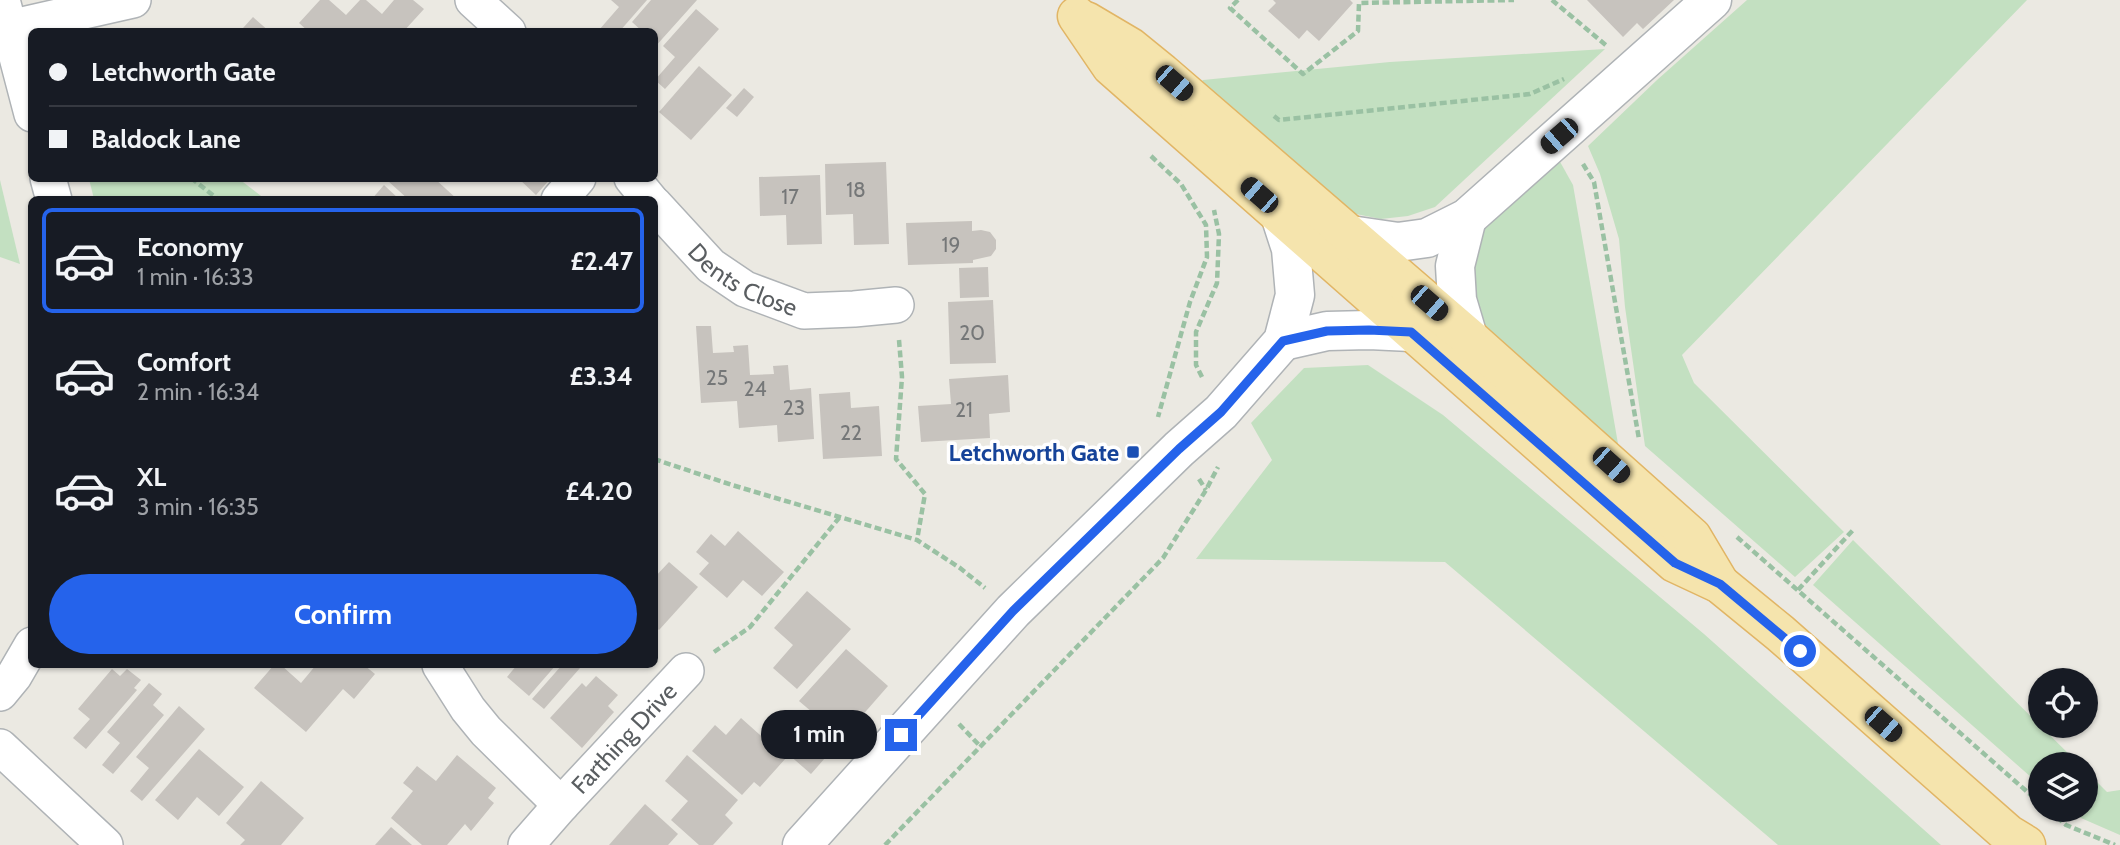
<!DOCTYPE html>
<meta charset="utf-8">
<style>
:root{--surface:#171b24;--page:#20242c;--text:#f1f3f6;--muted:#9ea1a6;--line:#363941;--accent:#2563eb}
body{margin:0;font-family:Cabin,sans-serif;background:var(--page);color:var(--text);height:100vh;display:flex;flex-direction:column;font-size:26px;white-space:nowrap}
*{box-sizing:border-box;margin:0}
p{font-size:23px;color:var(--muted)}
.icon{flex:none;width:38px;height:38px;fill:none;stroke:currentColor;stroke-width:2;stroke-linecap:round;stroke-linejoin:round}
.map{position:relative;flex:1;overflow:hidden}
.side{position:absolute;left:28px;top:196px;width:630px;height:472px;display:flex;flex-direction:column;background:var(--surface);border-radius:10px;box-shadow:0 2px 5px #0004}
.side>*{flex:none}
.guide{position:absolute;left:28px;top:28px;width:630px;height:154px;border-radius:10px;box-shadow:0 2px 5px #0004;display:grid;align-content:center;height:154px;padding:0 21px;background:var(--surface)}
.fabs{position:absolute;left:2028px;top:668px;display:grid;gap:14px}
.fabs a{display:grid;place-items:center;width:70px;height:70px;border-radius:50%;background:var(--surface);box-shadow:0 2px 5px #0004;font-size:35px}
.end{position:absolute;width:32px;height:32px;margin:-16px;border:9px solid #2563eb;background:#fff;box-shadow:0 0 0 4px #fff}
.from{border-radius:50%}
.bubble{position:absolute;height:49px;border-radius:24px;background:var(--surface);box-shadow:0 2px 5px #0004;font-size:23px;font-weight:800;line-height:49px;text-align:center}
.car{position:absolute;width:21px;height:42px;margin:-21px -10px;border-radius:9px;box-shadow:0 0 5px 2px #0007;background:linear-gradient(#222 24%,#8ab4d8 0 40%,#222 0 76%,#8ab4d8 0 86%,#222 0)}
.guide b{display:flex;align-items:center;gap:24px;height:66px;font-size:26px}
.guide b+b{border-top:2px solid var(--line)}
.guide i{width:18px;height:18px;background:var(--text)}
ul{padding:12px 0 0;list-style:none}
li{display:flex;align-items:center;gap:21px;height:105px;margin:0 14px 10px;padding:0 7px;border:4px solid transparent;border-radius:10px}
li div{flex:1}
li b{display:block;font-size:26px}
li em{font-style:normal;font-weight:800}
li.on{border-color:var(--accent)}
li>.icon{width:63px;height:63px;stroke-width:1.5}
.cta{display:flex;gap:14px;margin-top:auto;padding:14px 21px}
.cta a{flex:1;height:80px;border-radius:42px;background:var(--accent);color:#fff;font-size:28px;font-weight:800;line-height:80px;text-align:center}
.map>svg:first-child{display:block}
</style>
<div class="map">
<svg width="2120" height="845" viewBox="0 0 2120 845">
<rect width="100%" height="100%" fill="#ebe9e2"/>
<g fill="#c3e0c1">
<path d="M1747,0H2027L1682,355L1694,383L1844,532L1795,577L1645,446L1625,307L1619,239L1600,174L1588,146L1657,80Z"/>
<path d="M1605,49L1435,207L1408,216L1381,219L1341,211L1195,90L1203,80L1390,62Z"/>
<path d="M1559,160L1573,185L1621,461L1477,319L1470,271L1484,228Z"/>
<path d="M89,179H239L265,199H94Z"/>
<path d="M0,180L20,264L0,257Z"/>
<path d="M1368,365L1443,415L1704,634L1941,845H1778L1445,562L1196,559L1272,460L1251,423L1304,368Z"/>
<path d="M1853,540L2080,765H2040V785L1813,585Z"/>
<path d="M2086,771L2107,792L2120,790V835L2074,815L2069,810H2086Z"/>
</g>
<g fill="#c7c3be">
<path d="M320,0H329L346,15L360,0H366L382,14L394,0H413L424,9L403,32H309L299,23Z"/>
<path d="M611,0H647L619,32H601L599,30L619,7Z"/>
<path d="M651,0H697L654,48V32H643L632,22Z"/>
<path d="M1273,0H1350L1353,3L1319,41L1307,30L1299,39L1268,11L1276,3Z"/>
<path d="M1587,0H1674L1643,29L1637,23L1623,37Z"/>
<path d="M696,9L719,29L665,89L655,80L675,57L663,46Z"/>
<path d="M253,17L270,32H245L246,30L243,28Z"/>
<path d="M699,66L732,95L691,140L659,112Z"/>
<path d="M744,88L754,97L737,117L726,108Z"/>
<path d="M886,162L889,244L854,245L853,214L826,215L825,164Z"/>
<path d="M820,175L822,244L787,245L786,215L760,216L759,177Z"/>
<path d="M390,178H434L458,200H409L388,181Z"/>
<path d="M518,178H551L536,195Z"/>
<path d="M384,185L400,200H371Z"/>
<path d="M972,221V231L981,230L990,232L996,240V249L991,256L973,260V263L908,265L906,223Z"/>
<path d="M988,267L989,297L960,298L959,268Z"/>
<path d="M993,300L996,363L950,364L948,302Z"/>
<path d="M696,326H711L713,353L734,352L733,346L748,345L750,375L774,374L773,366L788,365L790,390L811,388L814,439L778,442L777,425L739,428L737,401L701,403Z"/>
<path d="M1008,375L1010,412L989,414L990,438L921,442L918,406L951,404L949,379Z"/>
<path d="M850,392L851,408L879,406L882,456L823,459L819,394Z"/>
<path d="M738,531L784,572L762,596L743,580L727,598L699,574L709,563L696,552L711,534L725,546Z"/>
<path d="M669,562L698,587L659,630L654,626V578Z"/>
<path d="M807,591L851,629L797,689L773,668L793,645L774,628Z"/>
<path d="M846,649L888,686L811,774L788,754L819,718L799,701Z"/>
<path d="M274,665H281L301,683L316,665H364L375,674L354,699L343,689L306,732L254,688Z"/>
<path d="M517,665H556L529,696L507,677Z"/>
<path d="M562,665H576L580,668L544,709L532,699Z"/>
<path d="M112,669L120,676L127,669L141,680L134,688L137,690L86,749L73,738L90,719L78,709Z"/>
<path d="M596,676L618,695L608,706L614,712L582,748L550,718L582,683L586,687Z"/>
<path d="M149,683L162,694L153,705L164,715L113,774L102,765L120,743L107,732Z"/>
<path d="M179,706L205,729L142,801L130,791L149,768L136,757Z"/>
<path d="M741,718L786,758L760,787L754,782L742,795L692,751L715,725L726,735Z"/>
<path d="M199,749L244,787L219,816L197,797L178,820L155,800Z"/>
<path d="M457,755L496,788L488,798L494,803L471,831L465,824L447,845H422L391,818L413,791L403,783L417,766L436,781Z"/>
<path d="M687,755L738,800L725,815L733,823L713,845H699L671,820L688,801L665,781Z"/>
<path d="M261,781L304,818L281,845H240L245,840L226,823Z"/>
<path d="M645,804L678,834L668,845H609Z"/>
<path d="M391,827L412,845H375Z"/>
</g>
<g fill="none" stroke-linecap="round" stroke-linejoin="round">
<defs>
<g id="minor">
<path d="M2,0L32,114"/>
<path d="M473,0L508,32"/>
<path d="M9,28L133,0"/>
<path d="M48,178L54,200"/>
<path d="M632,178L650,200"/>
<path d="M559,200L578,178"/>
<path id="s1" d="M654,204L711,266L745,289L804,311L854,309L896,305"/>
<path d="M440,665L468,709L486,731L561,805"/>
<path d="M0,693L14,676L32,645"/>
<path d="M0,747L105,845"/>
<path id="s2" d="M526,845L561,805L686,671"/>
</g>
<g id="tertiary">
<path d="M1467,218L1455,266L1457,300L1468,337"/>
<path d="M1350,235L1398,242L1427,238L1467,218L1712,0"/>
<path d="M1283,341L1327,331L1369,330L1411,332"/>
<path d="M802,845L1013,611L1179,449L1221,412L1283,341L1295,295L1291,249L1279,212"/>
</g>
<g id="primary">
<path d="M1077,16L1111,66L1675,563L1720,584L1780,633L2008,834L2026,845"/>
<path d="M1086,21L1130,47L1162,73L1468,337L1692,537L1720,584"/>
</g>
</defs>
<use href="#minor" stroke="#afb3b6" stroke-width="38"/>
<use href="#tertiary" stroke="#afb3b6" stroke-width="41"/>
<use href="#primary" stroke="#e1b565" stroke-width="41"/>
<g stroke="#9ac1a3" stroke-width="4.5" stroke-dasharray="7 3.5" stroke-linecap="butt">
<path d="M1238,0L1230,8L1303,74L1358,31L1359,3L1514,0"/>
<path d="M1552,0L1607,46"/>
<path d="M1274,116L1279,120L1530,94L1564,79"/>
<path d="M1151,156L1181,184L1206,225L1207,257L1190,302L1158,417"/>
<path d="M1583,164L1594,182L1639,439"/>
<path d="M191,178L219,200"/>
<path d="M899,340L902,377L896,459L925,494L917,540"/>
<path d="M1202,377L1196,365V332L1217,283L1219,234L1214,210"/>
<path d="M654,459L732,485L917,540L960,568L985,588"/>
<path d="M1199,479L1206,490"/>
<path d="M1737,537L2040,803"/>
<path d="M1798,590L1853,530"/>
<path d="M714,652L750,627L839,518"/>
<path d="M959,724L980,746"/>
<path d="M2049,810L2066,825L2115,845"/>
<path d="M885,845L1163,558L1206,490L1218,467"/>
</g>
<use href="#minor" stroke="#fff" stroke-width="35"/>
<use href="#tertiary" stroke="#fff" stroke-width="38"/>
<use href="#primary" stroke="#f5e4ad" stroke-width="38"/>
</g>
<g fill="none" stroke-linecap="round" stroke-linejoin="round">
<path stroke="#2563eb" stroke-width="9" d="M901,735L1013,611L1179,449L1221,412L1283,341L1327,331L1369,330L1411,332L1675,563L1720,584L1800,651"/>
</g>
<rect fill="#1a4fb4" stroke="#fff" stroke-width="2.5" x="1126" y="445" width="14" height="14" rx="3.5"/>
<g text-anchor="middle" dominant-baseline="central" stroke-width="7" stroke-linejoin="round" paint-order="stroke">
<g font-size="21" fill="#757778">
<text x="856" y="189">18</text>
<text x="790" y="196">17</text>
<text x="951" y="244">19</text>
<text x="972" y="332">20</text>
<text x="717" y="377">25</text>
<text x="755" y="388">24</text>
<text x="794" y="407">23</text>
<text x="964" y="409">21</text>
<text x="851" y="432">22</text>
</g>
<g font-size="24" fill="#5a5e61" stroke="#fff">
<text stroke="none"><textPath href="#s1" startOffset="119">Dents Close</textPath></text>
<text stroke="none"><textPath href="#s2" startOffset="145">Farthing Drive</textPath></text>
</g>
<g font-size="24" font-weight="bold" fill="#164399" stroke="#fff" text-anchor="end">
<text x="1119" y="452">Letchworth Gate</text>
</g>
</g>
</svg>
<div class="fabs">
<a><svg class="icon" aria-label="locate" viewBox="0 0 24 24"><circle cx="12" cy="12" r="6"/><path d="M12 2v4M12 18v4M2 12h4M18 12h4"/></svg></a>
<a><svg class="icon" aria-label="layers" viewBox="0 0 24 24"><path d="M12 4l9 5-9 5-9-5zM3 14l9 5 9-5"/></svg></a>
</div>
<i class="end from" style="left:1800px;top:651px"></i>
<i class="end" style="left:901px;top:735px"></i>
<div class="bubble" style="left:761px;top:710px;width:116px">1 min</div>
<i class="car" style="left:1174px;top:83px;rotate:131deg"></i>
<i class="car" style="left:1559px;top:136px;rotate:229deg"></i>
<i class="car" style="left:1259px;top:195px;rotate:311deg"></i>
<i class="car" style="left:1429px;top:303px;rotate:131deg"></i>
<i class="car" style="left:1611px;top:465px;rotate:132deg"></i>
<i class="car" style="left:1883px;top:724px;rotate:131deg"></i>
<div class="guide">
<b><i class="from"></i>Letchworth Gate</b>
<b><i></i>Baldock Lane</b>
</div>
<section class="side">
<ul>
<li class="on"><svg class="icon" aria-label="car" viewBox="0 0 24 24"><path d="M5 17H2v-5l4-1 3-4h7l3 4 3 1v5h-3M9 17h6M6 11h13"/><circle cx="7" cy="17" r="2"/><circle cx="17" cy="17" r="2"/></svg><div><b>Economy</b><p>1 min · 16:33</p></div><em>£2.47</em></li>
<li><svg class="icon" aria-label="car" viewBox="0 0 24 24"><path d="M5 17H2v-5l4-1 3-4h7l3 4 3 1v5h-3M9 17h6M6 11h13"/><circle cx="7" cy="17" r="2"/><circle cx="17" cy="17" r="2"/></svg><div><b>Comfort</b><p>2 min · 16:34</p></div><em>£3.34</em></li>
<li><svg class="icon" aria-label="car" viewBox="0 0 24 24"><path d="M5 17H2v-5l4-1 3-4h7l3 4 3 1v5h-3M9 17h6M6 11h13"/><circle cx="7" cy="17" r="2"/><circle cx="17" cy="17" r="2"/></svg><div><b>XL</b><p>3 min · 16:35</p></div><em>£4.20</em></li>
</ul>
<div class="cta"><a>Confirm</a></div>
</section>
</div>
